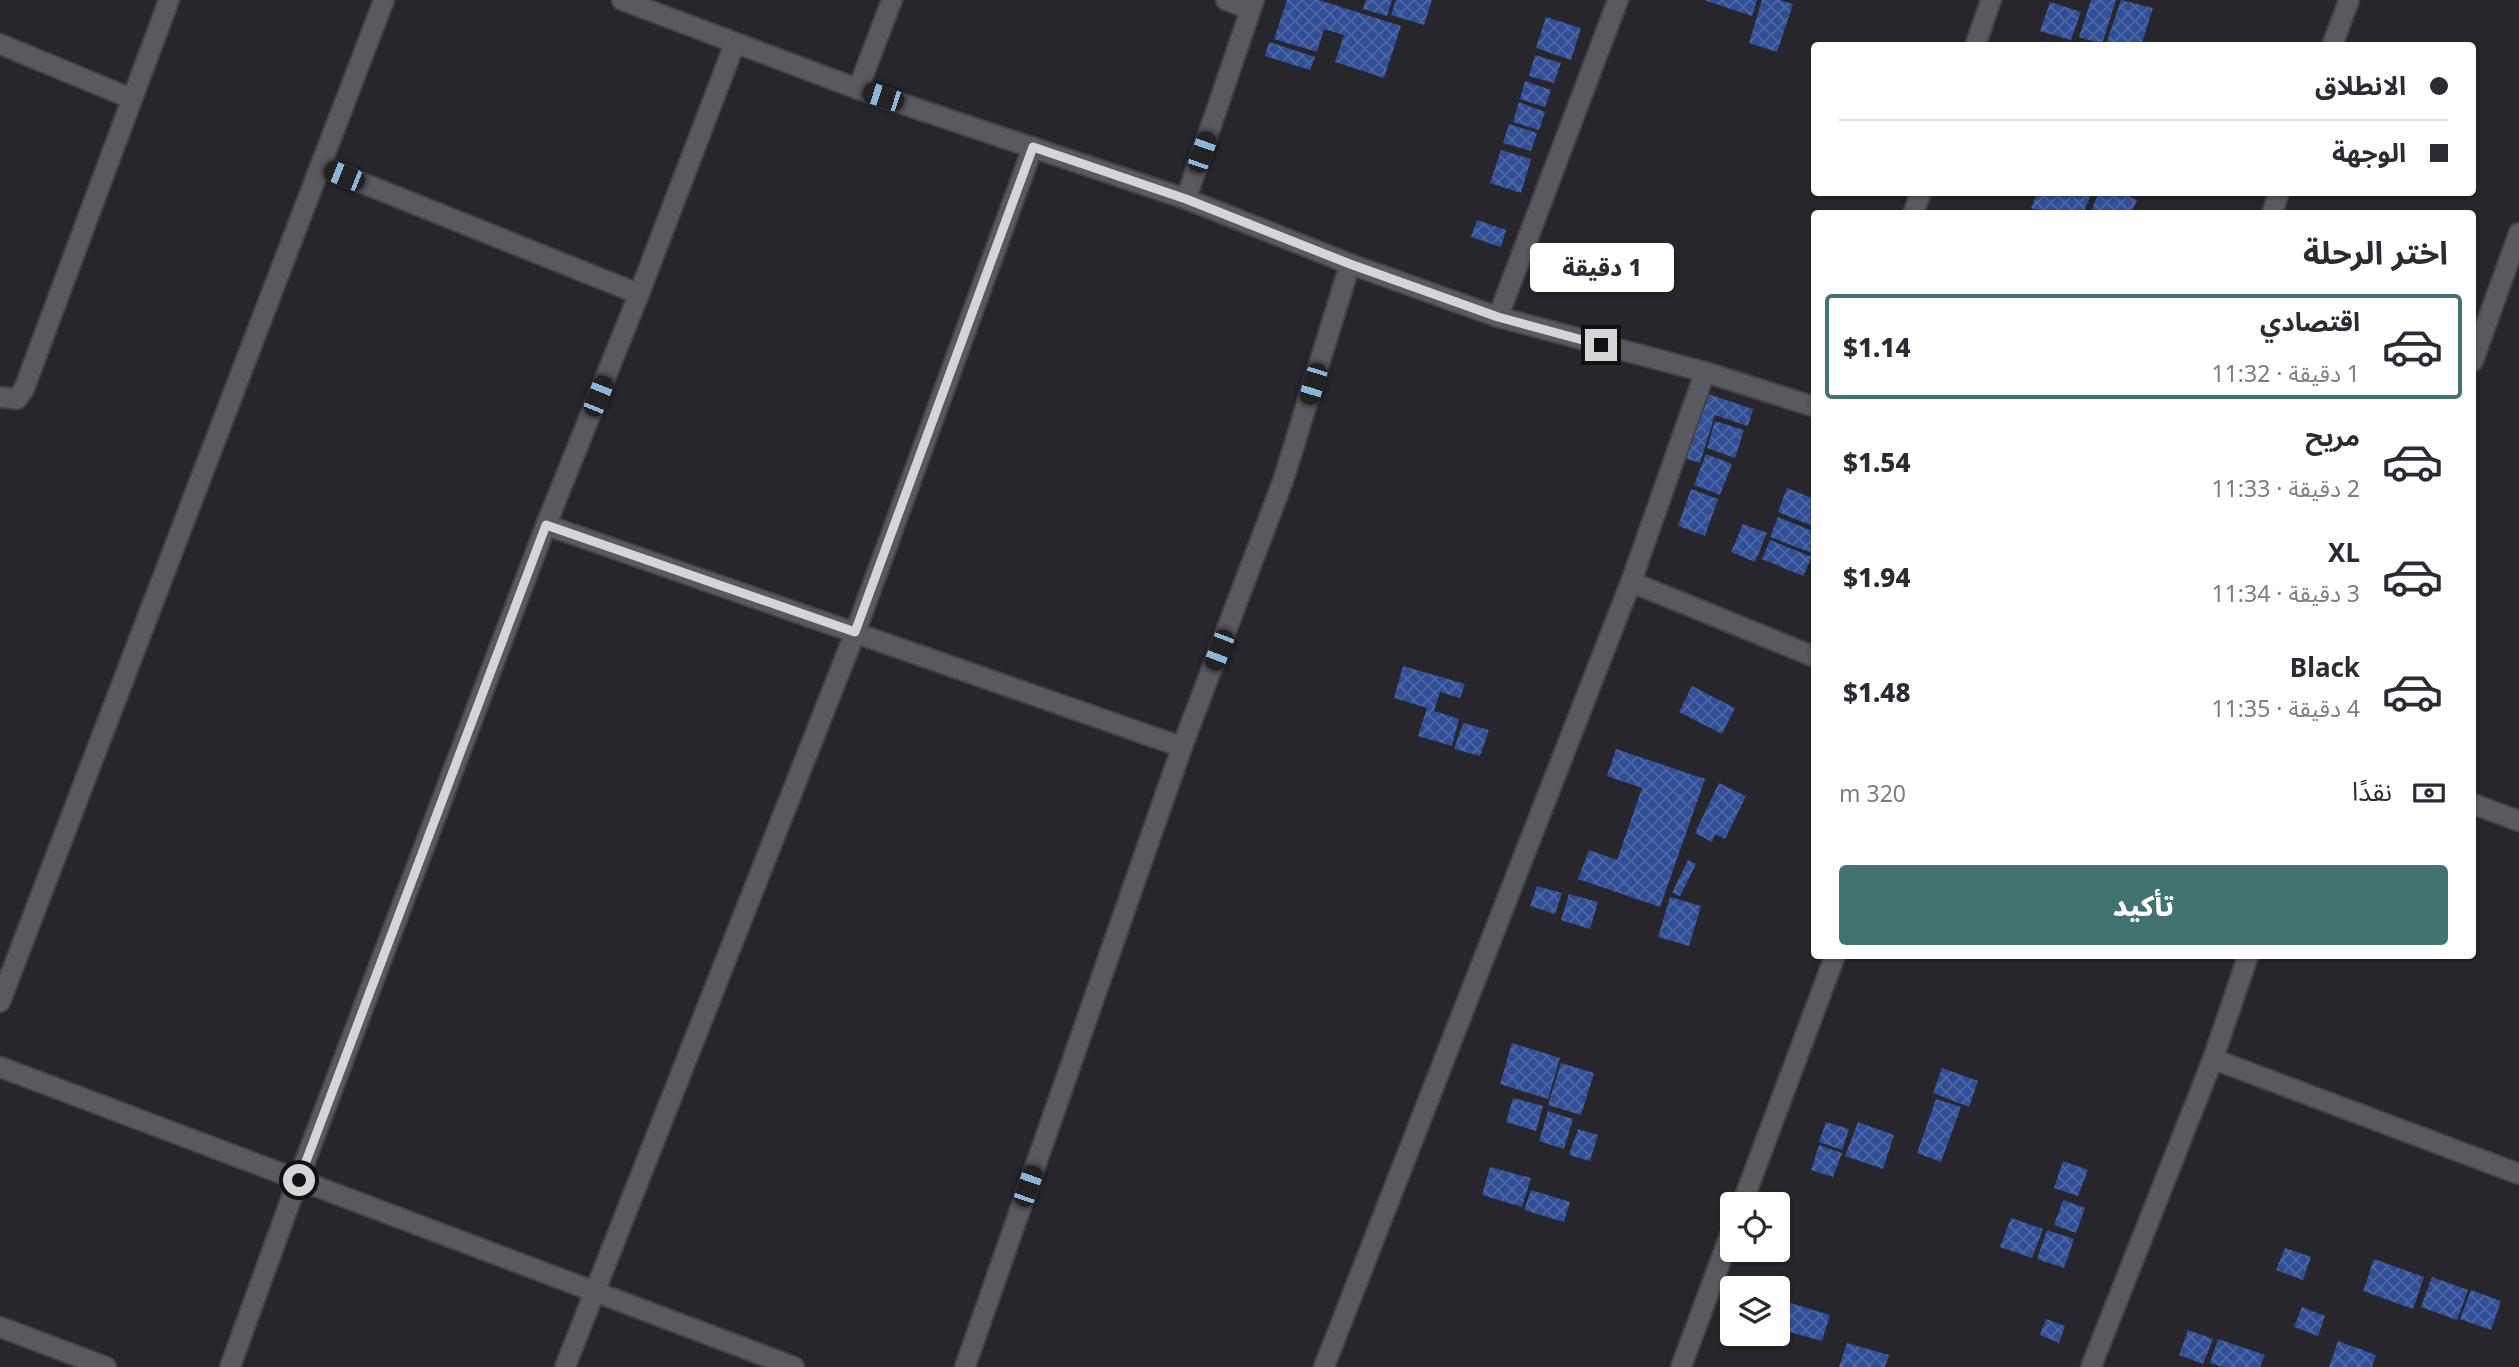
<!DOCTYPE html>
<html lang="ar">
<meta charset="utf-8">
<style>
:root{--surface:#fff;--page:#f7f7f7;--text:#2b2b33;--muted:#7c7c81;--line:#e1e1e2;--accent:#417471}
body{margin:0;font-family:"Noto Sans","Noto Sans Arabic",sans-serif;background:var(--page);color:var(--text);direction:rtl;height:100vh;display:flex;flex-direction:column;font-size:26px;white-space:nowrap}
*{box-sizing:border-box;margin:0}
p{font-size:23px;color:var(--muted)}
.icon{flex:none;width:38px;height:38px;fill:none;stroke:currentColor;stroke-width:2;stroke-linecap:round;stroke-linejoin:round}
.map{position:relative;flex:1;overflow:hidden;direction:ltr}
.details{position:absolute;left:1811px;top:210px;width:665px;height:749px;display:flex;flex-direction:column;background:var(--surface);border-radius:7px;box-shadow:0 2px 5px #0004;direction:rtl}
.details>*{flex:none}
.top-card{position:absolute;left:1811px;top:42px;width:665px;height:154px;border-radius:7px;box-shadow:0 2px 5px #0004;direction:rtl;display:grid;align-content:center;height:154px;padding:0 28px;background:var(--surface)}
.tools{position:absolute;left:1720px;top:1192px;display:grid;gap:14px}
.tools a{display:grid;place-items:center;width:70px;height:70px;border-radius:7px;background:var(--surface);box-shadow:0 2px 5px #0004;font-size:35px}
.end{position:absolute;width:32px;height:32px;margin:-16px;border:9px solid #d4d4d9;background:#111;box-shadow:0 0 0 4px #111}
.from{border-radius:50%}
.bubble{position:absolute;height:49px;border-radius:7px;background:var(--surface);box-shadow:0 2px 5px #0004;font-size:23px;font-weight:800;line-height:49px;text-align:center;direction:rtl}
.car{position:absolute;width:21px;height:42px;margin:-21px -10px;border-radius:9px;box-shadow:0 0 5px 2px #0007;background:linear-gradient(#222 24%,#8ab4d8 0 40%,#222 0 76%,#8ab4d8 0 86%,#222 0)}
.top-card b{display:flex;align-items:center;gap:24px;height:66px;font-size:26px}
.top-card b+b{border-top:2px solid var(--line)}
.top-card i{width:18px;height:18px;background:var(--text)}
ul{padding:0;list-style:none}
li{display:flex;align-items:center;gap:21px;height:105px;margin:0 14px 10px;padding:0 14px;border:4px solid transparent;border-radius:7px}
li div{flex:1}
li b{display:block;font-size:26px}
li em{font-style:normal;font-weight:800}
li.selected{border-color:var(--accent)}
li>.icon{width:63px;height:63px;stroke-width:1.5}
h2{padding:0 28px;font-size:32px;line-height:84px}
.pay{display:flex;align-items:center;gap:18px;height:77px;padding:0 28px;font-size:26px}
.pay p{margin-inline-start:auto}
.cta{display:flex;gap:14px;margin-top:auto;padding:14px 28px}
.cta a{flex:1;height:80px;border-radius:7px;background:var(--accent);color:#fff;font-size:28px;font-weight:800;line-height:80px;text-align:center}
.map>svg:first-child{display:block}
</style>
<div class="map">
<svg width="2519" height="1367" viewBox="0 0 2519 1367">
<defs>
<pattern id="building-cross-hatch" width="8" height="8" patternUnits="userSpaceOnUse" patternTransform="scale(1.75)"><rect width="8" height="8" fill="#304f96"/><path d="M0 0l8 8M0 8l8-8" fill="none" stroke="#4d67a4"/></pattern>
</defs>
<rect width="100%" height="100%" fill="#26262c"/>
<g fill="url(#building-cross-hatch)">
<path d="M1287,0H1319L1401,26L1384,78L1335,62L1344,35L1324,29L1317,52L1274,39Z"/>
<path d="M1366,0H1392L1387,16L1363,9Z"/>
<path d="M1396,0H1432L1424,25L1391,15Z"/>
<path d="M1704,0H1757L1752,16Z"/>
<path d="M1762,0H1780L1793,4L1777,52L1749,43Z"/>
<path d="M2091,0H2116L2102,44L2079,37Z"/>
<path d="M2121,0L2153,8L2141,46L2106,44Z"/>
<path d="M2050,2L2081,12L2071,40L2040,31Z"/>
<path d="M1546,17L1581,28L1571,60L1536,48Z"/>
<path d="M1269,42L1315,57L1310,70L1265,56Z"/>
<path d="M1535,55L1561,63L1554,83L1529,76Z"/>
<path d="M1525,81L1551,90L1545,107L1520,99Z"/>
<path d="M1519,102L1545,112L1539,130L1513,122Z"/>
<path d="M1509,124L1537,133L1531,151L1503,143Z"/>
<path d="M1501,150L1531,159L1521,193L1490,183Z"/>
<path d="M2038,192L2062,193L2092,192L2083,214H2043L2031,208Z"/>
<path d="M2099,192H2119L2137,200L2131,214H2090Z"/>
<path d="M1477,220L1506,230L1501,247L1471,237Z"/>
<path d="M1705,393L1753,409L1748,426L1715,415L1700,463L1684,458Z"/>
<path d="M1715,421L1744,430L1735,458L1707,448Z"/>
<path d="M1706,454L1732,464L1720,495L1694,485Z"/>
<path d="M1787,488L1815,499V527L1778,512Z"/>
<path d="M1691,489L1718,499L1705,536L1678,526Z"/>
<path d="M1778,517L1815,532L1814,554L1770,537Z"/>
<path d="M1743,524L1767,533L1755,562L1731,552Z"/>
<path d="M1770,540L1812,557L1803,576L1762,559Z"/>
<path d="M1403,666L1465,684L1460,698L1440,692L1434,711L1459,719L1452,746L1418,736L1427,708L1394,698Z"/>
<path d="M1692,686L1735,708L1722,734L1679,712Z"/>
<path d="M1463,723L1489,730L1480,756L1454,749Z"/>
<path d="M1616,749L1705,779L1660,907L1578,879L1589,850L1617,860L1642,788L1607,776Z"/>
<path d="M1719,783L1746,796L1725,839L1715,834L1712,842L1695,833Z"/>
<path d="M1688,860L1696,864L1680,896L1672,893Z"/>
<path d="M1537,886L1562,893L1555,914L1530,906Z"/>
<path d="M1569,894L1598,902L1590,929L1561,920Z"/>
<path d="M1670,897L1701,906L1689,946L1658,937Z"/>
<path d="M1512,1043L1560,1058L1548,1099L1500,1084Z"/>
<path d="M1561,1063L1594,1073L1581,1115L1548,1105Z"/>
<path d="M1942,1068L1978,1081L1969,1107L1933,1093Z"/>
<path d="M1513,1098L1543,1106L1536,1131L1506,1122Z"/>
<path d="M1936,1099L1961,1107L1941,1162L1917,1153Z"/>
<path d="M1548,1111L1573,1119L1564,1149L1539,1141Z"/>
<path d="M1826,1122L1849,1129L1842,1150L1819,1142Z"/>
<path d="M1858,1122L1894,1135L1883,1169L1845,1156Z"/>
<path d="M1578,1129L1598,1135L1590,1161L1569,1155Z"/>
<path d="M1819,1145L1842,1153L1833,1177L1811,1170Z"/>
<path d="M2063,1161L2088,1170L2078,1196L2054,1188Z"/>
<path d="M1490,1167L1531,1178L1522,1207L1482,1195Z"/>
<path d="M1531,1190L1570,1202L1564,1222L1524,1210Z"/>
<path d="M2063,1200L2085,1208L2076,1233L2054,1225Z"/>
<path d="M2011,1218L2043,1229L2032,1258L2000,1247Z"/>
<path d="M2047,1230L2074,1239L2064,1268L2037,1259Z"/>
<path d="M2285,1248L2311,1257L2303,1280L2276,1270Z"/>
<path d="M2374,1259L2424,1277L2413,1309L2363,1291Z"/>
<path d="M2432,1277L2468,1290L2457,1320L2421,1307Z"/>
<path d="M2471,1290L2501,1301L2491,1330L2460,1319Z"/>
<path d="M1787,1302L1830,1315L1822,1341L1779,1329Z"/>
<path d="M2302,1307L2325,1316L2318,1336L2294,1327Z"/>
<path d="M2046,1319L2065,1326L2059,1343L2040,1335Z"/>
<path d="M2188,1330L2213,1339L2203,1364L2179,1355Z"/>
<path d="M2218,1339L2265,1355L2260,1367H2223L2210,1363Z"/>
<path d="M2338,1341L2376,1355L2372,1367H2329Z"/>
<path d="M1847,1343L1889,1355L1885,1367H1839Z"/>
</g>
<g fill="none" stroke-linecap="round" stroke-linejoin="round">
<defs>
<g id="minor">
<path d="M622,0L858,89L1186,199L1350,264L1498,317L1705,372L1815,407"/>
<path d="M1226,0L1250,9"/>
<path d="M0,44L130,98"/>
<path d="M1975,46L1991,0"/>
<path d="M2332,46L2349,0"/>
<path d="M858,89L892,0"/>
<path d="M320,166L639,294"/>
<path d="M1186,199L1254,0"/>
<path d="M1913,214L1921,192"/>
<path d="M2272,214L2279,192"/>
<path d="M1498,317L1618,0"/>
<path d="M2473,361L2519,233"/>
<path d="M0,397L17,399L24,389L169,0"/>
<path d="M546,525L1182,747"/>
<path d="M1631,582L1815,657"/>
<path d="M2473,804L2519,821"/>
<path d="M0,1002L384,0"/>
<path d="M2213,1059L2519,1174"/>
<path d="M0,1067L794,1367"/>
<path d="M1742,1204L1835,956"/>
<path d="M0,1327L106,1367"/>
<path d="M230,1367L298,1180L546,525L639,294L735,43"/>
<path d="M565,1367L855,633L1033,147"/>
<path d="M965,1367L1182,747L1283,481L1350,264"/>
<path d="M1324,1367L1631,582L1705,372"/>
<path d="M1681,1367L1732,1230"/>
<path d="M2091,1367L2213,1059L2248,956"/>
</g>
</defs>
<use href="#minor" stroke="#424248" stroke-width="23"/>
<use href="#minor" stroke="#595960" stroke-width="19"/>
</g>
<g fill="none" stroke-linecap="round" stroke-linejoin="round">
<path stroke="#d4d4d9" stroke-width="9" d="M299,1180L546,525L855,632L1033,147L1186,199L1350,264L1498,317L1601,345"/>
</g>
</svg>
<div class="tools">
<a><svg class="icon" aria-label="locate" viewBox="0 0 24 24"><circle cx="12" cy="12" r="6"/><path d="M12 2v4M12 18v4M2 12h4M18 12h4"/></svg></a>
<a><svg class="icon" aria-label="layers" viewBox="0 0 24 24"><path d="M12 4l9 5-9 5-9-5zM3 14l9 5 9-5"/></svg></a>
</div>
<i class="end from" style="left:299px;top:1180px"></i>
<i class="end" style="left:1601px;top:345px"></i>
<div class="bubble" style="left:1530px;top:243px;width:144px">1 دقيقة</div>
<i class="car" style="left:883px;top:97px;rotate:288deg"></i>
<i class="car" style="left:1202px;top:152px;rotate:19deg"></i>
<i class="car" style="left:344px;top:176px;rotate:292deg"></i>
<i class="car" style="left:1313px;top:384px;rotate:197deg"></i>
<i class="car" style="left:598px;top:396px;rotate:22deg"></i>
<i class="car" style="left:1219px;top:650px;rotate:201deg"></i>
<i class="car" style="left:1028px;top:1186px;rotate:19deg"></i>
<div class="top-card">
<b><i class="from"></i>الانطلاق</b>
<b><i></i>الوجهة</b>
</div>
<section class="details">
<h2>اختر الرحلة</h2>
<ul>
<li class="selected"><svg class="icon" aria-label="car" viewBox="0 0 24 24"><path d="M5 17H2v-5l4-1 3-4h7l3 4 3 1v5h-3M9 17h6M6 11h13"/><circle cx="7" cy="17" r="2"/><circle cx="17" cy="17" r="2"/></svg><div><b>اقتصادي</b><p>1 دقيقة · 11:32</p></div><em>$1.14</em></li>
<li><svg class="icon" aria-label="car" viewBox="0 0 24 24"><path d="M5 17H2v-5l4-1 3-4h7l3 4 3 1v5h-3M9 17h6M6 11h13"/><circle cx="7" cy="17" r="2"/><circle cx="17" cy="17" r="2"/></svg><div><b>مريح</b><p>2 دقيقة · 11:33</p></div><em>$1.54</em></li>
<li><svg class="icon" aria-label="car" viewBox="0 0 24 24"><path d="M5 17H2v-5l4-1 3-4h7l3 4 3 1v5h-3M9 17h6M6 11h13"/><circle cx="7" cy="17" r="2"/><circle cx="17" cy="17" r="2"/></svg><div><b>XL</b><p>3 دقيقة · 11:34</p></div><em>$1.94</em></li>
<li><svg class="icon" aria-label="car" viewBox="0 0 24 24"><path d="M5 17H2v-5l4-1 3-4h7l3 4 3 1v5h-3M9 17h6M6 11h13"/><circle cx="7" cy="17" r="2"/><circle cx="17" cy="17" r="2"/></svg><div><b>Black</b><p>4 دقيقة · 11:35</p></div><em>$1.48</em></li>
</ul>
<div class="pay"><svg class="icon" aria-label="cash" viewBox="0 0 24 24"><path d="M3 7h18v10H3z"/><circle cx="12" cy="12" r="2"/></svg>نقدًا<p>320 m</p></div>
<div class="cta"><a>تأكيد</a></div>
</section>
</div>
